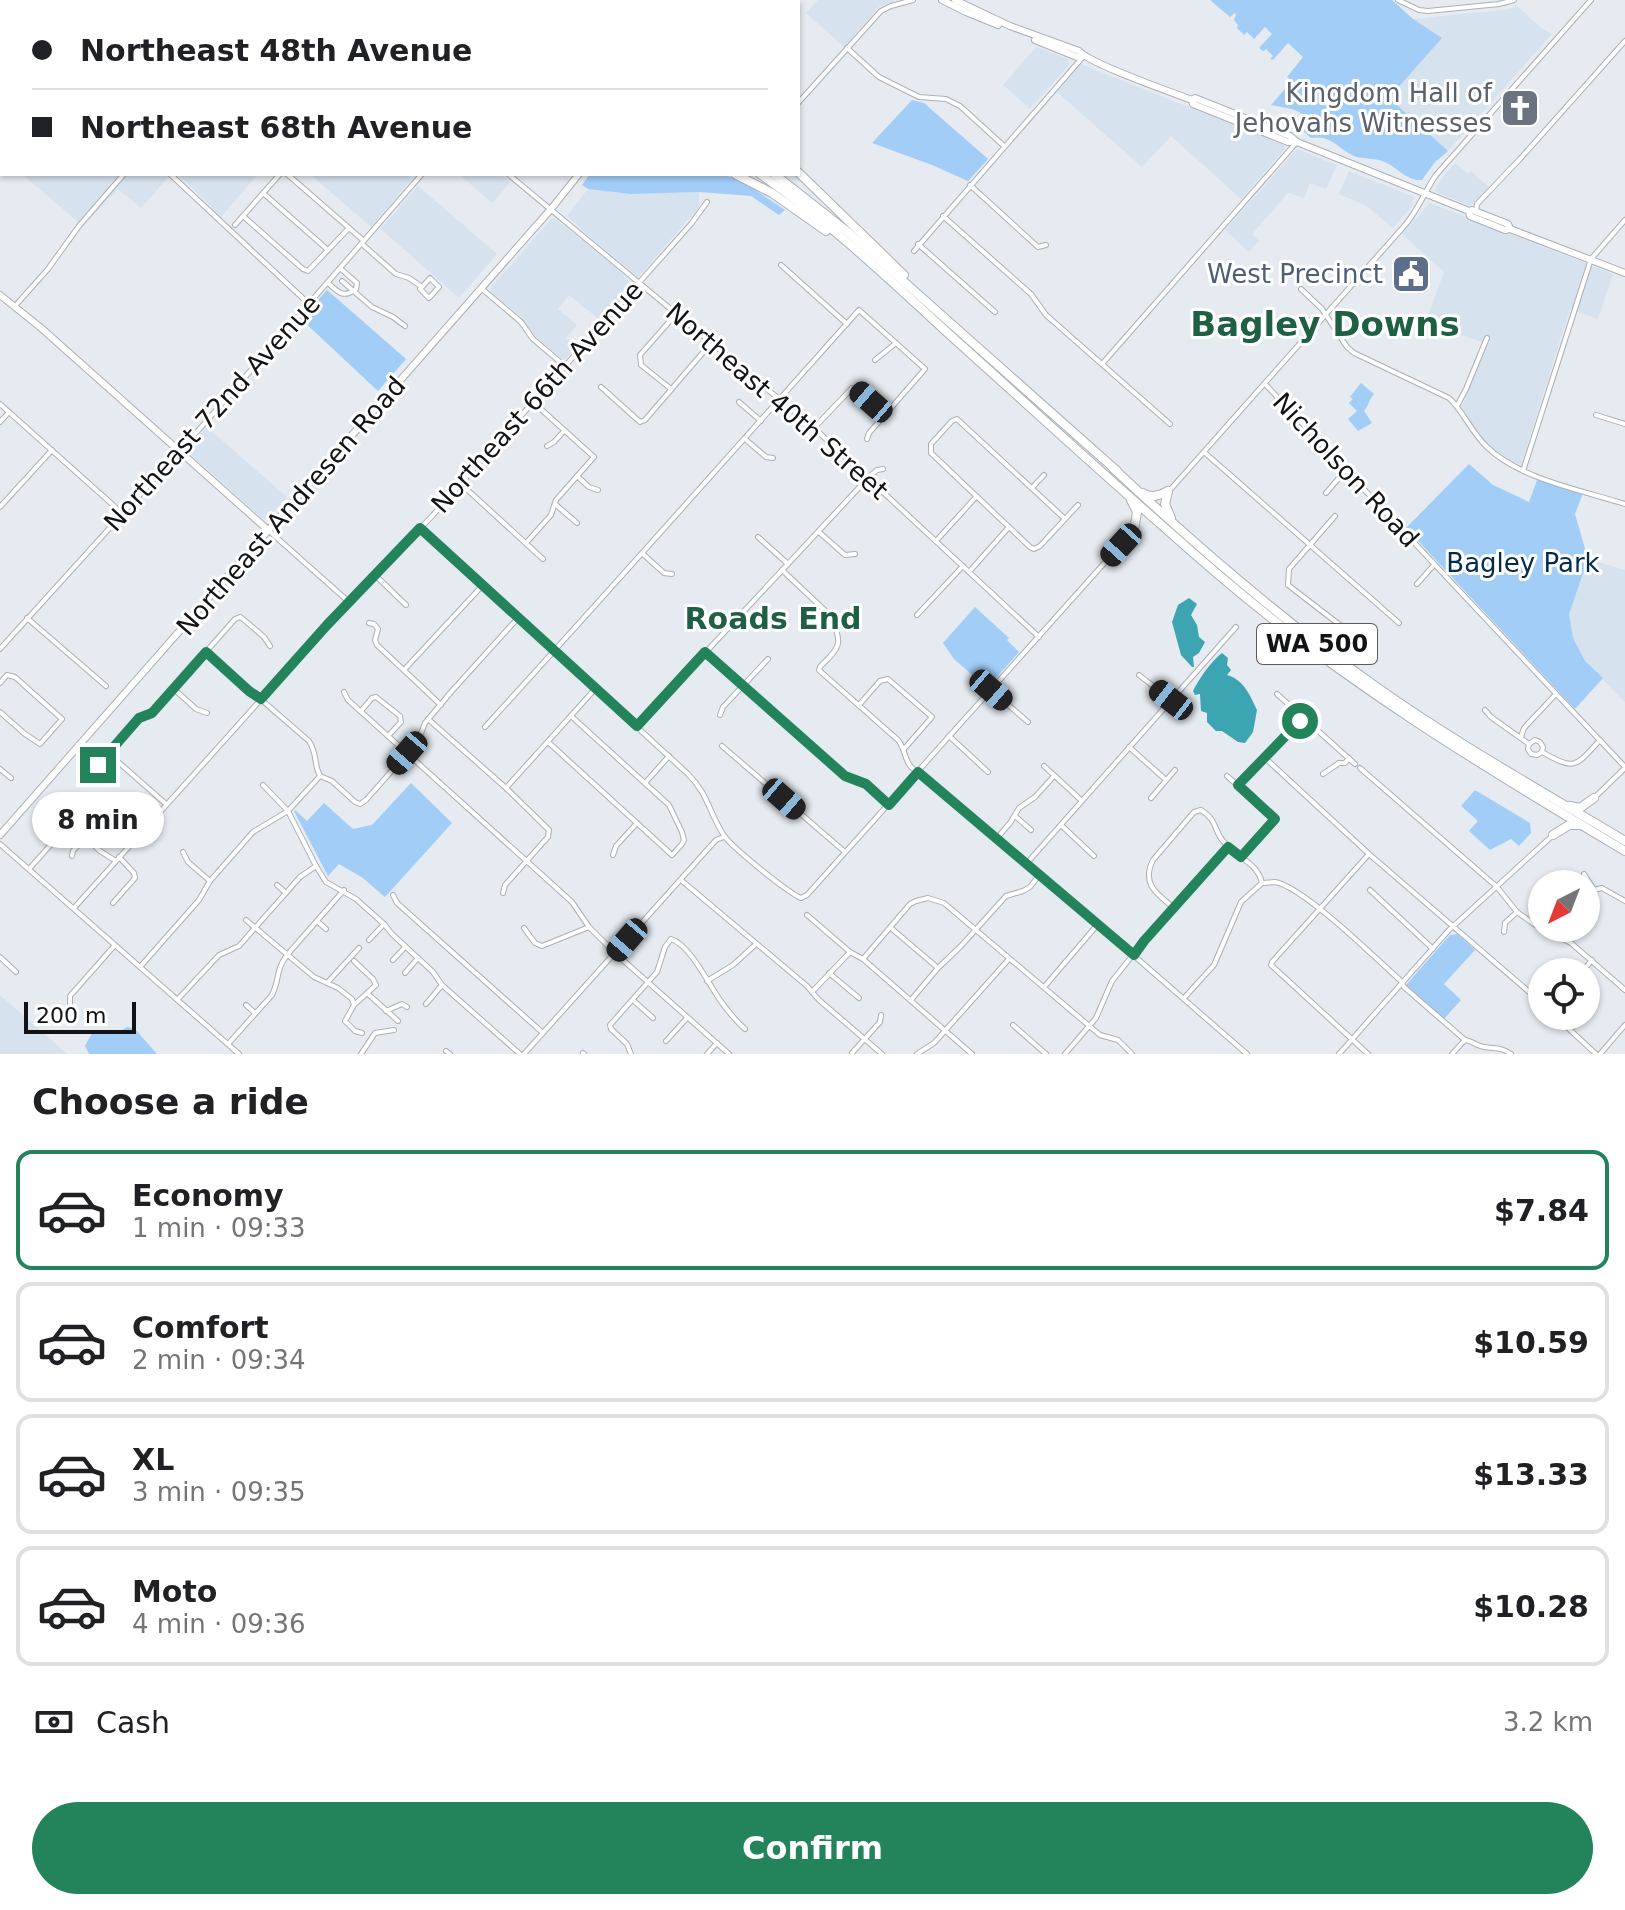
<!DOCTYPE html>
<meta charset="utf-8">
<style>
:root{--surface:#fff;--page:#f6f6f6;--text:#202124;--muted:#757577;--line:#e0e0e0;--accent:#23835b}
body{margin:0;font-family:"DejaVu Sans",sans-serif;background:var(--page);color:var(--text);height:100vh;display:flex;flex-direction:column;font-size:30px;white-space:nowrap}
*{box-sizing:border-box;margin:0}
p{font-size:26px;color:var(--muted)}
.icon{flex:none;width:44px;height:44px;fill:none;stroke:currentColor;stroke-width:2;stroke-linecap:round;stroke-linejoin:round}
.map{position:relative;height:1054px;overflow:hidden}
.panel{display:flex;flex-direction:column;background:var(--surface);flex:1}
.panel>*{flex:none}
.banner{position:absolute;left:0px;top:0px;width:800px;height:176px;box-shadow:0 2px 6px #0004;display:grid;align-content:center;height:176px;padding:0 32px;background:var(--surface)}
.needle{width:52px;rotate:222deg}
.fabs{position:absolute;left:1528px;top:870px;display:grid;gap:16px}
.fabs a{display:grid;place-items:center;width:72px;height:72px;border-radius:50%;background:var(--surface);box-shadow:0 2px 6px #0004;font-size:40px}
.scale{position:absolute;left:24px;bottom:20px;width:112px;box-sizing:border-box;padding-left:8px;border:4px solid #111316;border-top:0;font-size:22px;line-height:28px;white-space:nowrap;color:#111316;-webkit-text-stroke:6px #fff;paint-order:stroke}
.end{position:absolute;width:36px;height:36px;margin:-18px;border:10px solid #23835b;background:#fff;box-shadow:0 0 0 4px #fff}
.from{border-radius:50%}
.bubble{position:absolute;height:56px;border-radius:28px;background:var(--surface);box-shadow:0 2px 6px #0004;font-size:26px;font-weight:700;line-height:56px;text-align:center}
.car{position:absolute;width:24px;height:48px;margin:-24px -12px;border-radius:10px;box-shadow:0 0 6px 2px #0007;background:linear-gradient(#222 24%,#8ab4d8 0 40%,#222 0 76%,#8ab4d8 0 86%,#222 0)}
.banner b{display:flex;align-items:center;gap:28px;height:76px;font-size:30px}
.banner b+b{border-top:2px solid var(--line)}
.banner i{width:20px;height:20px;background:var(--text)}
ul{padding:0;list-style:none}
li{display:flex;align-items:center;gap:24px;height:120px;margin:0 16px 12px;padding:0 16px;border:4px solid var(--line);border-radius:16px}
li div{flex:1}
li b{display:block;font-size:30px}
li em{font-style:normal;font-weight:700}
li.active{border-color:var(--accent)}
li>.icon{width:72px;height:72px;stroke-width:1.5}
h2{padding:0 32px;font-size:36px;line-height:96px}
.pay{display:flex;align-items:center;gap:20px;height:88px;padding:0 32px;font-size:30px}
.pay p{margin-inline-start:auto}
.primary-button{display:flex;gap:16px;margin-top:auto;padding:16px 32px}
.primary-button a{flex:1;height:92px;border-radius:48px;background:var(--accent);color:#fff;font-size:32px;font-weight:700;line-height:92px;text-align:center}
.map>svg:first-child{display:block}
</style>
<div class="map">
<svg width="1625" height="1054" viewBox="0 0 1625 1054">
<rect width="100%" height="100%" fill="#e5ebf1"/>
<g fill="#d6e2ee">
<path d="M818,0H895L880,6L844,47L806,13Z"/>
<path d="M1516,5L1541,28L1552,34L1448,151L1389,98L1442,38L1413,19L1510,9Z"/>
<path d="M1036,47L1068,59L1069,65L1030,109L1003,85Z"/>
<path d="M1081,64L1284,145L1285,149L1241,199L1171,136L1142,167L1057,92Z"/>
<path d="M1297,149L1337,165L1326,189L1310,183L1304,198L1288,193L1252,234L1259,241L1249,252L1225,230Z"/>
<path d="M1455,163L1468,174L1471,171L1489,187L1471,206L1436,192L1435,190L1442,178Z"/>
<path d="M1349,171L1414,197L1412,206L1393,228L1365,205L1339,194Z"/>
<path d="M22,174H171L141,208L118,189L83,226Z"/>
<path d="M177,174H258L221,217L204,199Z"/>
<path d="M310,174H408L411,180L371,227Z"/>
<path d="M459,174H500L510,182L492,203Z"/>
<path d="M418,186L497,254L459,298L381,229Z"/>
<path d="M588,189L630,194L699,192V207L639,276L636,275L587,235L581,228L567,216Z"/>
<path d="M1430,203L1613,274L1598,319L1570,309L1521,465L1511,461L1486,443L1467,418L1462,407L1486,344L1426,321L1444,272L1402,234Z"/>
<path d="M554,218L614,266L630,283L631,286L624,297L600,320L569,295L558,309L577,325L566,338L577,348L565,359L562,358L535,336L521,317L492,293L491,289L492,285L507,270L551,219Z"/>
<path d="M207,427L287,497L267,519L262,518L189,453V447Z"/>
<path d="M1588,559L1625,570V702L1585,661L1573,638L1569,613Z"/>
<path d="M0,995L67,1054H0Z"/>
</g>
<g fill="#a1cdf7">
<path d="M1210,0H1392L1413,19L1442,38L1389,98L1448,151L1435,162L1422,180C1405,181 1397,166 1382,161C1374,158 1365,159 1357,157C1340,151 1332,134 1311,138L1304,132L1307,120C1299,107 1284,108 1271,105L1292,81L1287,77L1303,57L1288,43L1273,60L1270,59L1273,56L1266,49L1263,51L1259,48L1272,34L1265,27L1254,39L1247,32L1244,35L1237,28L1238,25L1234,20L1236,15L1235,13L1230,17Z"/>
<path d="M912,100L924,103L988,159L968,181L932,165L872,143Z"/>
<path d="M590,174H723L748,185L785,210L779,215L751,196L699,192L630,194L588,189L582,185Z"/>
<path d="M327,290L406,359L378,391L301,319Z"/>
<path d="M1361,383L1374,394C1369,400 1369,405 1364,411L1372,423L1358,431L1348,419L1357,411L1349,403L1353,399L1350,397Z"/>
<path d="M1469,464L1493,485L1529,502L1537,480L1583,493L1575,514L1588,559L1569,614L1573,638L1585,661L1603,678L1575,709L1406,528Z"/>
<path d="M975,607L1009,638L1007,640L1019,652L987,688L954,659L943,643Z"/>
<path d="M411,783L452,823L385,897L363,878L339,864L328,876L294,811L295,810L307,821L324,803L353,829L372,825Z"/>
<path d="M1475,790L1530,823L1531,833L1519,846L1511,839L1490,850L1469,831L1478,821L1461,806Z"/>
<path d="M1457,934L1475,950L1444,984L1461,1000L1444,1019L1406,985L1450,935Z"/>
<path d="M127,1027L135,1029L157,1054H89L85,1046L93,1031L119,1032Z"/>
</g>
<g fill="#3da4b2">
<path d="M1189,598L1197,604L1191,615L1197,625L1199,637L1205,642L1199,653L1193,657L1194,667H1192L1181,655L1172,622L1178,605Z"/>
<path d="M1222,653L1228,658L1227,665L1231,670L1227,675C1244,680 1250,695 1257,710L1253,732L1245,743L1238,742L1222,731H1216L1207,722V713L1201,711L1200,694L1195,695L1193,691C1199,679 1211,661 1222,653Z"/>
</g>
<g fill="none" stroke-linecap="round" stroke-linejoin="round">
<defs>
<g id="minor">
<path d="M1398,0L1419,10L1428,11L1499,4L1514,0"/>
<path d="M847,48L879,77L919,97L946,99L960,106L1004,146"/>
<path d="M0,91L2,90"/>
<path d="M798,103L881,11L891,6L913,0"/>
<path d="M170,174L309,304"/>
<path d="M287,174L364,241"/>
<path d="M508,174L814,428L1039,637"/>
<path d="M970,185L1038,247L1046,245"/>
<path d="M263,193L328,250"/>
<path d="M1476,212L1477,204L1519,160L1625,41"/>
<path d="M243,216L303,269L308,271L349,228"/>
<path d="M943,216L1031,294L1046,315L1170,424"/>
<path d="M235,225L280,174"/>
<path d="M362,244L396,274L409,278L422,287L430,278L439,287L429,298L420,289L422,287"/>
<path d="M918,244L995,312"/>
<path d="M914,251L1082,58"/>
<path d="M781,265L847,324"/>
<path d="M342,281L372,307L393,317L405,326"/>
<path d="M328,283C338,292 343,299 356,289L357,283L341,269"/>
<path d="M481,288L521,322L533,339L565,366"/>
<path d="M1301,289L1322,309L1347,347L1354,353L1449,398C1464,412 1471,432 1487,447C1520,479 1581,490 1625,504"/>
<path d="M15,306L48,269L79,226L124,174"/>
<path d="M875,360L896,343"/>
<path d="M1102,364L1296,143"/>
<path d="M1265,384L1625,767"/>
<path d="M601,387L640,422L645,420L712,342"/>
<path d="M671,389L641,365L640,355L676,314"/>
<path d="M739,402L761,421"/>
<path d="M0,404L122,513"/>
<path d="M1457,406L1466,389L1487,338"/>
<path d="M1596,415L1625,424"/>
<path d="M0,422L9,412"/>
<path d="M814,428L852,388L856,389L885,414"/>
<path d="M745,439L766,457L773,458"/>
<path d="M547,446L554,442L564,431"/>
<path d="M1204,452L1399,623"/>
<path d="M1523,471L1591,259L1625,220"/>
<path d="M577,476L589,487L598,490"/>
<path d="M461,484L543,559"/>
<path d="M1032,488L1044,475"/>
<path d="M1170,490L1406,224C1419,208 1425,191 1436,175L1591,0"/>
<path d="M1326,493L1346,470"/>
<path d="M555,504L577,523"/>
<path d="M0,507L52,450"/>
<path d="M1335,516L1289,569L1288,585L1362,642"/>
<path d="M1065,519L957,419L952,421L931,444V453L1030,547L1034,549L1040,546L1078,505"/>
<path d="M420,528L688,774C708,794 709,812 723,834C730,846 787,892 801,898L807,895L1134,530"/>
<path d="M268,530L349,602"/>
<path d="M819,532L845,555L855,554"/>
<path d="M758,537L788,564"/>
<path d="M936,541L976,497"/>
<path d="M526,543L551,515L556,500L594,457L533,402"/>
<path d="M643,554L664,573L672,574"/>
<path d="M782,570L833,618"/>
<path d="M969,572L1009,527"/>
<path d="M375,575L406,605"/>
<path d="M1417,584L1434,565"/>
<path d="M917,615L963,566"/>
<path d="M27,618L106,686"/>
<path d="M835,621C835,629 839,636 838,643C837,652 825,661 820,667L819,670L821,672L898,740C905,748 904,759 911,767L1040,874L1247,1054"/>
<path d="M369,623L374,624L378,629L375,640L377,645L441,705"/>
<path d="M0,649L204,424L422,174"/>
<path d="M206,652L309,741C318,755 313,763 320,776"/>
<path d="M705,652L845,776L866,784L889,805"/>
<path d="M404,670L482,586"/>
<path d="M1139,675L1171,700"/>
<path d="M0,683L7,675L15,677L62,719L40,744L25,734L0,712"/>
<path d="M174,689L196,709L207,713"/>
<path d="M991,690L1028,722"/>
<path d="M344,692L348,700L572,902L589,927L615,953L729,1054"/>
<path d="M1277,694L1355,764"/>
<path d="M859,705L880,681L888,679L932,717L904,749"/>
<path d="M1485,710L1491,717L1529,744L1528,749L1531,754L1537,755L1542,752L1543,747L1540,742L1535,740L1529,744"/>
<path d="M361,711L372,698L376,697L400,716L401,722L388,736"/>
<path d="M720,715L723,707L768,659"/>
<path d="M428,719L506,788L549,830L548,837L505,885L503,893"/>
<path d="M637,726L868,478L877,470L883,469"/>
<path d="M485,727C611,589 735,449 859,310L925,369L869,433L867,439"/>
<path d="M949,736L988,772"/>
<path d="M1521,737L1524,728L1556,694"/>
<path d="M548,742L672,855L682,844L684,840L682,832L669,805L571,716"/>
<path d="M722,746L845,852"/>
<path d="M1129,747L1166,780"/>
<path d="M1542,752C1576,771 1575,767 1600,740"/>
<path d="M108,753L166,804"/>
<path d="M1264,757L1369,854L1542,1003"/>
<path d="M98,765L139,718L152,713L235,619L240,617L243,619L264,637L270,646"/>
<path d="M1044,766L1082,801"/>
<path d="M1360,768L1497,887L1517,912L1534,924L1571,943L1625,990"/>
<path d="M0,769L11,778"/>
<path d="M1323,774L1339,763H1345L1349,758"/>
<path d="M320,776L332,781L355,802L360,804L366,800L418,741L425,723L451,692L518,618"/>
<path d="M1227,776L1275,819L1241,857"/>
<path d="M645,783L669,756"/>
<path d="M263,785L288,811L316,866L326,882L356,899L384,924L392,934L433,972L442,985L520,1054"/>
<path d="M1238,785L1303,718"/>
<path d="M506,788L595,689"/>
<path d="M1595,797L1625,768"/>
<path d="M1151,798L1175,770"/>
<path d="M1015,816L1031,830"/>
<path d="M1061,825L1094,856"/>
<path d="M73,827L100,851L116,861"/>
<path d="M997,838L1010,823L1019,808L1035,797L1054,776"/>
<path d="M0,844L239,1054"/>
<path d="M183,852L188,862L210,881"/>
<path d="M613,855L616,846L637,823"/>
<path d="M72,856L73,851L85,837"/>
<path d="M1027,863L1236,627"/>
<path d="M29,869L80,812"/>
<path d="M1584,874L1594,890"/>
<path d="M681,880L807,986L819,1000L882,1054"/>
<path d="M277,885L286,893"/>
<path d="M1370,890L1433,949"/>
<path d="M1594,890L1602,888L1625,901"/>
<path d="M393,895L397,903L543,1033"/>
<path d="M113,903L135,878L134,873L119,857"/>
<path d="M74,908L326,627L433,515L691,224L707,202"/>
<path d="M1174,908C1157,894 1141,884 1153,860L1194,812L1201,810C1218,821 1213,829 1223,841C1235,856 1258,863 1262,883C1264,883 1273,882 1275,882C1304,887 1376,959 1401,981L1404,987L1465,1040C1472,1041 1477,1046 1484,1047C1496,1049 1501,1047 1511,1054"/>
<path d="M807,915L850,952L863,959L972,1054"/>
<path d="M246,920L314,977L338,988L352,999L354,1005"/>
<path d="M317,921L326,929"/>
<path d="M524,928L535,943L542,946L589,927"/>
<path d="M891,928L938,968"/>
<path d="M1504,932L1505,923L1517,912"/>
<path d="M369,940L384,924"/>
<path d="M0,957L16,972"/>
<path d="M863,959L910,904L916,901L928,898L944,903L1100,1035L1118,1040L1132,1054"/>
<path d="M393,960L405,947"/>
<path d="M354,961L373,979L376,985L354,1005L345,1021L355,1031L362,1033"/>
<path d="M140,967L199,900L210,881L253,832L288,811L320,776"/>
<path d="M1582,972L1592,960"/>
<path d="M405,973L418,958"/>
<path d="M829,973L859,998"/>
<path d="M707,981L733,965L755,945"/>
<path d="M327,983L359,948"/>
<path d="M1045,986L1098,924"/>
<path d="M812,992L850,952"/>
<path d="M367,993L398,1021"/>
<path d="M1184,998L1214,965L1241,902L1262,883"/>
<path d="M178,999L219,955L239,946L300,877L316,866"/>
<path d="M911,1000L938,968L961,946L1006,896L1023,891L1030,887L1040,874"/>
<path d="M634,1001L653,1018"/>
<path d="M70,1004V996L115,945"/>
<path d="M426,1004L442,985"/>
<path d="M246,1005L255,1013"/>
<path d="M386,1011L402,1004L407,1007"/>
<path d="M1555,1016L1596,1054"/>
<path d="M1013,1025L1046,1054"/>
<path d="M666,1041L687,1018"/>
<path d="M228,1044L272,995C280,979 275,971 287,955L344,890"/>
<path d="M446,1051L450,1054"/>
<path d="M583,1053L584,1054"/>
<path d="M852,1053L880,1022L881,1015"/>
<path d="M361,1054L375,1033L394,1030"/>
<path d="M524,1054L716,840L724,837"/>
<path d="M631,1054L627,1044L611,1029L610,1025L657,972L665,947L671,939C690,945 708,983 720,1000C727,1010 736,1021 745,1029"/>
<path d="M707,1054L717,1043"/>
<path d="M917,1054L934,1043L1009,959"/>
<path d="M1065,1054L1096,1018L1112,981L1144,941L1228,847"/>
<path d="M1339,1054L1449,930L1552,836"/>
<path d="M1368,1054L1271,965L1272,962L1369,854"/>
<path d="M1452,1054L1465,1040"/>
<path d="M1600,1054L1625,1025"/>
</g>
<g id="major">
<path d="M942,0L966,12L998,25"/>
<path d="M955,0L1010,26L1079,51C1090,64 1171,92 1192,100L1195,98L1290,136L1297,142"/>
<path d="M684,2L685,0"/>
<path d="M1035,40L1077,57L1083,56"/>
<path d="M1192,100L1193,104L1288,142H1297L1469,211L1472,210L1508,224L1510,229L1625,273"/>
<path d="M1469,211L1470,216L1505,230L1510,229"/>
<path d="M0,295L40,327L268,530"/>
<path d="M0,835L551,209L579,174"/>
</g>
<g id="highway">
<path d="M245,0L258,2"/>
<path d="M311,0L322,2"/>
<path d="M798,172L904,275"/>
<path d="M735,174L772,193L826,231"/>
<path d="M760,174C828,221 888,278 949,334C1039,415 1128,497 1220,576C1345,683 1484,767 1625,851"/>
<path d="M774,174L849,233L1117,471"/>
<path d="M1113,468C1195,545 1279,618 1371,683C1452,741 1540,790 1625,841"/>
<path d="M1168,491L1165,504L1171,518"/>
<path d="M1143,493C1151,499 1160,495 1168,491"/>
<path d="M1131,500L1137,512L1134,530"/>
<path d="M1570,806L1580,808L1594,798"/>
<path d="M1553,835L1569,825H1581"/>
</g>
</defs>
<use href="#minor" stroke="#aab0b6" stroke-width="6"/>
<use href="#major" stroke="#aab0b6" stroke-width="8"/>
<use href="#highway" stroke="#aab0b6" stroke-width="10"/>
<use href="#minor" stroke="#fff" stroke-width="4"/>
<use href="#major" stroke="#fff" stroke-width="6"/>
<use href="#highway" stroke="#fff" stroke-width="8"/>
</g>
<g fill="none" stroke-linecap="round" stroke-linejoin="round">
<path stroke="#23835b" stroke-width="10" d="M98,765L139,718L152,713L206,652L249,691L261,699L327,625L420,528L637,726L705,652L845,776L866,784L889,805L918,772L1134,955L1144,941L1228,847L1241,857L1275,819L1238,785L1300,721"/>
</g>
<defs>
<symbol id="church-square" viewBox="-11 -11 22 22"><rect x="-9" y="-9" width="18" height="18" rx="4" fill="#6b7280" stroke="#fff"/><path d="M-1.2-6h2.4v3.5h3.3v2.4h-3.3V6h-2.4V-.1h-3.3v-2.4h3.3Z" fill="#fff"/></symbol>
<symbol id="civic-square" viewBox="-11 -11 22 22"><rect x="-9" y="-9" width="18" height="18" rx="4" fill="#5c6f8a" stroke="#fff"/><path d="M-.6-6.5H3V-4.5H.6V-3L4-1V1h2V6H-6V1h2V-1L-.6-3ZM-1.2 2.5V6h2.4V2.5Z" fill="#fff"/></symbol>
</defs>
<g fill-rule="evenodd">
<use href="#church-square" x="1498" y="86" width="44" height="44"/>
<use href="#civic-square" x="1389" y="252" width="44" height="44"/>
</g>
<g text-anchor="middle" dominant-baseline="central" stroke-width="6" stroke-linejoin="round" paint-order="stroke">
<rect fill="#fff" stroke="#585a5c" stroke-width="2" x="1257" y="624" width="120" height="40" rx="6"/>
<g font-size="24" font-weight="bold" fill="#111316">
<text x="1317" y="644">WA 500</text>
</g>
<g font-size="26" fill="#5b616d" stroke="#fff" text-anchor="end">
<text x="1492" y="93">Kingdom Hall of<tspan x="1492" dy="30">Jehovahs Witnesses</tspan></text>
</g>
<g font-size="26" fill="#4e5e75" stroke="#fff" text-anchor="end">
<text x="1383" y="274">West Precinct</text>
</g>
<g font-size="26" fill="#111316" stroke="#fff">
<text transform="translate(537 397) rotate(-48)">Northeast 66th Avenue</text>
<text transform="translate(777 401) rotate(41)">Northeast 40th Street</text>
<text transform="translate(212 413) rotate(-48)">Northeast 72nd Avenue</text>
<text transform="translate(1346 470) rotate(47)">Nicholson Road</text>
<text transform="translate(291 506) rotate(-49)">Northeast Andresen Road</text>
</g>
<g font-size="26" fill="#032d4f" stroke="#fff">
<text x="1523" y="563">Bagley Park</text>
</g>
<g font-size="30" font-weight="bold" fill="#1f5f43" stroke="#fff">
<text x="773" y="618">Roads End</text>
</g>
<g font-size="34" font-weight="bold" fill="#1f5f43" stroke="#fff">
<text x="1325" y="324">Bagley Downs</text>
</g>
</g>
</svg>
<div class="fabs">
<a><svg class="needle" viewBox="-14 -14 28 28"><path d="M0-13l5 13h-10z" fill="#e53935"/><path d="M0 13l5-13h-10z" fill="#757577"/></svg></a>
<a><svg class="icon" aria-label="locate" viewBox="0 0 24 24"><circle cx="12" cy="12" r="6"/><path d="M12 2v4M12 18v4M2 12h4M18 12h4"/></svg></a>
</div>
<div class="scale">200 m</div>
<i class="end from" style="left:1300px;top:721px"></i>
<i class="end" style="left:98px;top:765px"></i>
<div class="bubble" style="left:32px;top:792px;width:132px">8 min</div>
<i class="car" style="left:871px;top:402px;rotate:311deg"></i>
<i class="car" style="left:1121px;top:545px;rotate:222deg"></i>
<i class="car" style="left:991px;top:690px;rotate:131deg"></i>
<i class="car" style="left:1171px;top:700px;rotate:308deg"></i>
<i class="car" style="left:407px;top:753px;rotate:221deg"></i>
<i class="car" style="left:784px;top:799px;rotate:131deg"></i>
<i class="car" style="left:627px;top:940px;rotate:221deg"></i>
<div class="banner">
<b><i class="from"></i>Northeast 48th Avenue</b>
<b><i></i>Northeast 68th Avenue</b>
</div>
</div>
<section class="panel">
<h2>Choose a ride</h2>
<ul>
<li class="active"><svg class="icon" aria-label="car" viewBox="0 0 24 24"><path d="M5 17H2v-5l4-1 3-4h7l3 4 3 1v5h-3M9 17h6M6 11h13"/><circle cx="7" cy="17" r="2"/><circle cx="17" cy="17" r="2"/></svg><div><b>Economy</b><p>1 min · 09:33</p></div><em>$7.84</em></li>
<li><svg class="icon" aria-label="car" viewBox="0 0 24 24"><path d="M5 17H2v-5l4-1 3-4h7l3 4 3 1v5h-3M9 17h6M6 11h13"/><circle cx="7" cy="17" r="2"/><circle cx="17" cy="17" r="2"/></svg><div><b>Comfort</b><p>2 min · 09:34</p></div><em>$10.59</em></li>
<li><svg class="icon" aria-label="car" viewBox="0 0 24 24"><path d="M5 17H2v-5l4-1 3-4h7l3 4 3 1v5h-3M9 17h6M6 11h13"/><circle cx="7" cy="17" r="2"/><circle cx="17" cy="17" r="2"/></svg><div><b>XL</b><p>3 min · 09:35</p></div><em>$13.33</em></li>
<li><svg class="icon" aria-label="car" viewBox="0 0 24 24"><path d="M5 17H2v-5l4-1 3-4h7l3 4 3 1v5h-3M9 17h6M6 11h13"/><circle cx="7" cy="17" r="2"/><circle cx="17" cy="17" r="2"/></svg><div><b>Moto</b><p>4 min · 09:36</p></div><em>$10.28</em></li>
</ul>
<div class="pay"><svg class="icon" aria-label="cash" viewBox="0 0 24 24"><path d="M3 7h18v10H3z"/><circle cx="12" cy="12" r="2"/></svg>Cash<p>3.2 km</p></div>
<div class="primary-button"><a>Confirm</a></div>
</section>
